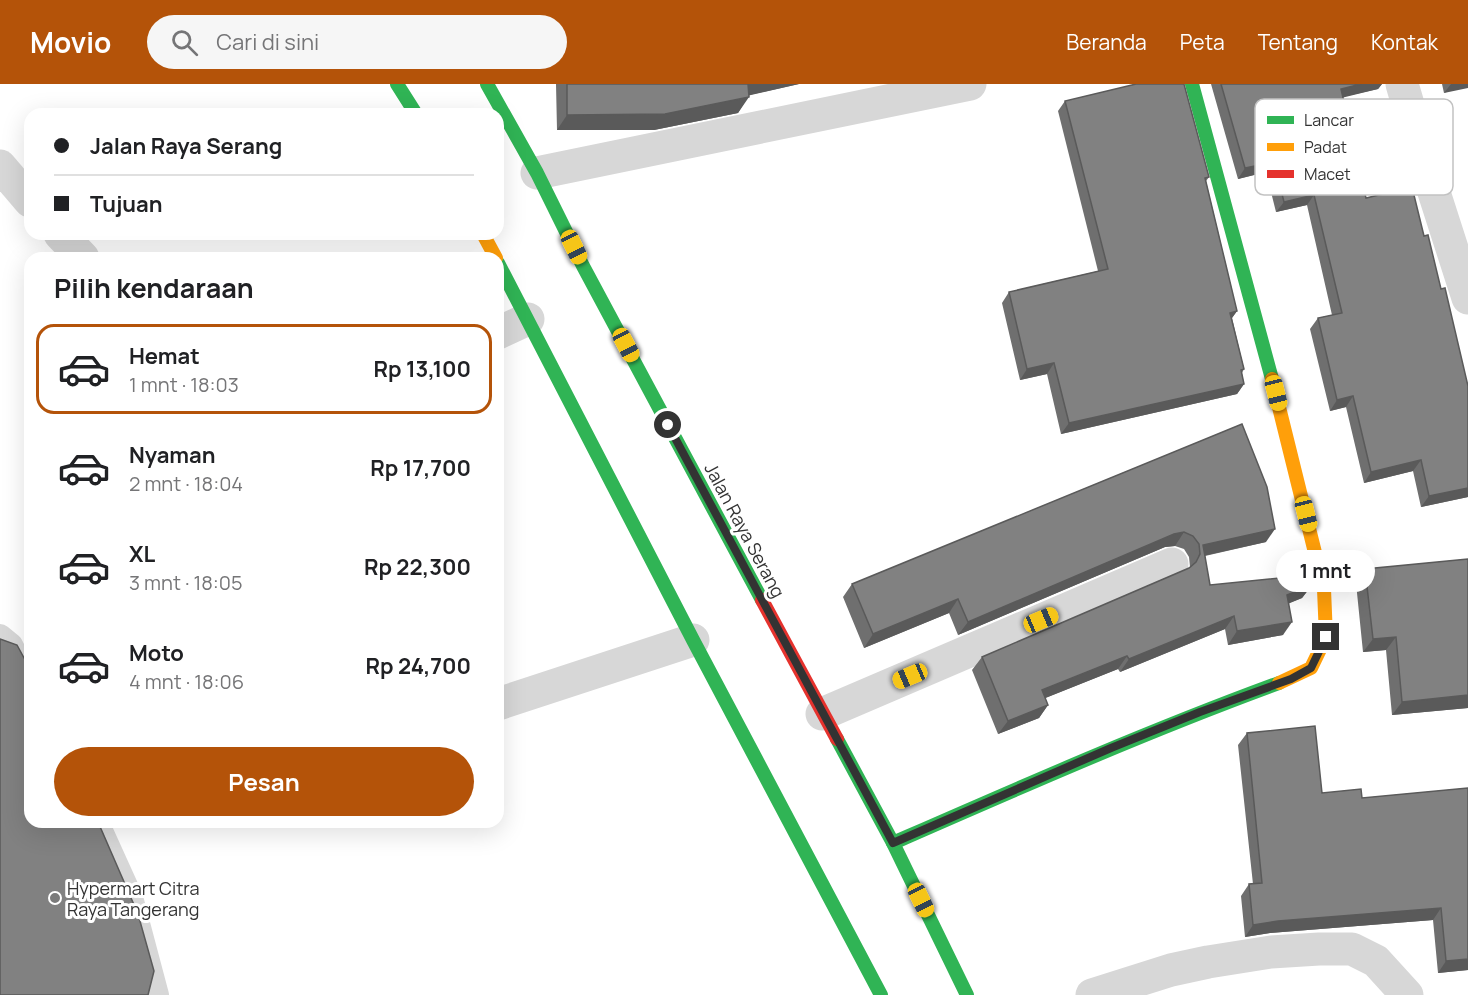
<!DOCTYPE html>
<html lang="id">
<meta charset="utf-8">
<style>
:root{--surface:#fff;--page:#f6f6f6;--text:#202124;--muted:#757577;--line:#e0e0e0;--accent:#b45309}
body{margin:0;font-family:Manrope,sans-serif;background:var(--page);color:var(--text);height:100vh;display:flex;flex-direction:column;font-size:22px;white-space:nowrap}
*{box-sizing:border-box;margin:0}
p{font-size:20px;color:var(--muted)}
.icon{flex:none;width:33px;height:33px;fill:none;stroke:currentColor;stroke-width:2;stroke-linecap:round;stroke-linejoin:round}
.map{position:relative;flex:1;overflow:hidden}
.drawer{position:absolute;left:24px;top:168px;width:480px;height:576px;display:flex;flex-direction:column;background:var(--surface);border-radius:18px;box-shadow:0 6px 24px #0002}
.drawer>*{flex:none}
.banner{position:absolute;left:24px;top:24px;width:480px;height:132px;border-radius:18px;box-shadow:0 6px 24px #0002;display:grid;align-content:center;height:132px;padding:0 30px;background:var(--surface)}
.end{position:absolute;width:27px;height:27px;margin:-14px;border:8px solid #333;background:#fff;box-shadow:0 0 0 3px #fff}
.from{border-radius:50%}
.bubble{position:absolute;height:42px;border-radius:21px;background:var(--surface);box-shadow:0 6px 24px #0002;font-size:20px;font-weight:700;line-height:42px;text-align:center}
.car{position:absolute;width:18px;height:36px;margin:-18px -9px;border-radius:8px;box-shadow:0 0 4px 2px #0007;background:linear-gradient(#f5c518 24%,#345 0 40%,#f5c518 0 76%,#345 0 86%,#f5c518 0)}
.banner b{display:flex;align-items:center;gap:21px;height:57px;font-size:22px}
.banner b+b{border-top:2px solid var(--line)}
.banner i{width:15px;height:15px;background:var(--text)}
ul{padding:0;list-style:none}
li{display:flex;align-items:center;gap:18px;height:90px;margin:0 12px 9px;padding:0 18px;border:3px solid transparent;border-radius:18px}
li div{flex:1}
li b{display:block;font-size:22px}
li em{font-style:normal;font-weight:700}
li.current{border-color:var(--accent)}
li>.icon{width:54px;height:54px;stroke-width:1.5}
h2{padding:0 30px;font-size:27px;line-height:72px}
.action{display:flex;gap:12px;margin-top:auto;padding:12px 30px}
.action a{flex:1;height:69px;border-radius:36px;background:var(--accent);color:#fff;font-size:24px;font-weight:700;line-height:69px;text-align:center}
header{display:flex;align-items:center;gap:36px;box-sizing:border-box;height:84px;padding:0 30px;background:var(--accent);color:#fff}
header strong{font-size:28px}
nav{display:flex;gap:33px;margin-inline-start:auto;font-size:21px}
.search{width:420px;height:54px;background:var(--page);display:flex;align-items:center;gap:15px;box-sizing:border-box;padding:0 21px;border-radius:33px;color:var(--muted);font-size:22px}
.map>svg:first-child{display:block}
</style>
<header>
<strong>Movio</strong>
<div class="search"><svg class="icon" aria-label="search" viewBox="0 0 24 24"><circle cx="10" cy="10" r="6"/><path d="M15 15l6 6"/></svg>Cari di sini</div>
<nav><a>Beranda</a><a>Peta</a><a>Tentang</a><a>Kontak</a></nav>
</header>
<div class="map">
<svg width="1468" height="911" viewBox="0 0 1468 911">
<rect width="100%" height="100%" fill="#fff"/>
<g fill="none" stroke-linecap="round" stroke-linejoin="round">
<g stroke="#d7d7d7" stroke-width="24">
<path d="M0,552L11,561L30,598"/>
<path d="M97,738L131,813L157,911"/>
</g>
<g stroke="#d7d7d7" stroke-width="33">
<path d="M1402,0L1431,99L1468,214"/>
<path d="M0,82L30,117"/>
<path d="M537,89L970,0"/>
<path d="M60,150L83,174"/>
<path d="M498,249L528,235"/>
<path d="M498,620L693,556"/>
<path d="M822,630L1172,480"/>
<path d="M1092,911L1171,886L1208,878L1271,868L1319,865H1352L1376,877L1407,911"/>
</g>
<g stroke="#30b455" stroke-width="14">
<path d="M397,0L416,30"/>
<path d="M487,0L537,89L583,182L762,516"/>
<path d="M1192,0L1272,295"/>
<path d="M498,179L693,556L881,911"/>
<path d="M837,655L893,759L967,911"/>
<path d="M893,759C1021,703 1148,647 1279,599"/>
</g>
<g stroke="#ff9f0a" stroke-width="14">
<path d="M483,150L496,174"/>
<path d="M1272,295L1324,505L1326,553L1311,584L1279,599"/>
</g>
<path stroke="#e5322d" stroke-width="14" d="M762,516L837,655"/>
</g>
<g fill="#6f6f6f">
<path d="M556,0H799L749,11L738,29L654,46H557Z"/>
<path d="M1211,0H1382L1378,5L1342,13L1366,114L1424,152L1468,302V413L1421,423L1413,387L1364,399L1346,323L1330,327L1310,245L1318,234L1332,231L1307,121L1276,128L1266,88L1238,95Z"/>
<path d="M1442,0H1468L1444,9Z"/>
<path d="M1065,17L1209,93L1206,97L1237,227L1232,234L1244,285L1242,289L1244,300L1237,310L1061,350L1047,290L1020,296L1002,219L1009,208L1098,187L1058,27Z"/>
<path d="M1242,340L1266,458L1205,472L1210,501H1312L1302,514L1289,519L1283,551L1228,561L1225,545L1120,588L1118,585L1045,614L1048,621L1039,634L998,650L972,586L982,573L1189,484L1190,483L1189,473L1184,465L1175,462L1165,463L958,551L949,529L864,564L843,513L852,500Z"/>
<path d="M1468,475V624L1392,631L1386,566L1363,568L1356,499L1365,485Z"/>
<path d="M1247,649L1322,709L1362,714L1468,704V886L1438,889L1433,836L1270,849L1245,853L1241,812L1249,800H1253L1238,661Z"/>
</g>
<g fill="#5a5a5a">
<path d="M747,0H799L738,14Z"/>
<path d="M1361,0H1382L1378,5L1333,16L1341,5Z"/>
<path d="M1451,0H1468V4L1444,9Z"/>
<path d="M749,13L738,29L654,46H557L567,31Z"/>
<path d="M1274,78L1266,88L1238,95L1245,84Z"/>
<path d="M1314,111L1307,121L1276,128L1284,118Z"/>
<path d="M1237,227L1229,238L1230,229Z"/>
<path d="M1054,279L1047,290L1020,296L1027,285Z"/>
<path d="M1244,300L1237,310L1061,350L1069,339Z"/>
<path d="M1353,312L1346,323L1330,327L1337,316Z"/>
<path d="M1421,376L1413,387L1364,399L1371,388Z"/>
<path d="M1468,404V413L1421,423L1429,412Z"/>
<path d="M1275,445L1266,458L1198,473L1203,461Z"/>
<path d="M1184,448L1175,462L1165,463L958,551L968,538L1174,450Z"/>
<path d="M1312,501L1302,514L1278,524L1287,511Z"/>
<path d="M958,515L949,529L864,564L873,550Z"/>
<path d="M1234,532L1225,545L1120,588L1129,575Z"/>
<path d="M1292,538L1283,551L1228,561L1237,547Z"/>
<path d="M1396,553L1386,566L1363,568L1373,555Z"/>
<path d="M1127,572L1118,585L1033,619L1042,606Z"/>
<path d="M1468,611V624L1392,631L1402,618Z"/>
<path d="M1048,621L1039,634L998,650L1008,637Z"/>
<path d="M1441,824L1433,836L1270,849L1245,853L1253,841L1278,837Z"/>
<path d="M1468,875V886L1438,889L1446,877Z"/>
</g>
<g fill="#818181" stroke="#5a5a5a" stroke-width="1.5">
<path d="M567,0H748L749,13L665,30L567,31Z"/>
<path d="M1136,0H1184L1209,93L1205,94L1237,227L1230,229L1244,285L1241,286L1244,300L1069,339L1054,279L1027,285L1009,208L1108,185L1065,17Z"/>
<path d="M1221,0H1361L1341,5L1366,114L1412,103L1424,152L1428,151L1441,205L1445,204L1468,302V404L1429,412L1421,376L1371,388L1353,312L1337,316L1318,234L1342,229L1314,111L1284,118L1274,78L1245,84Z"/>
<path d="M1242,340L1267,403L1275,445L1203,461L1210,501L1309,491L1312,501L1287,511L1292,538L1237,547L1234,532L1129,575L1127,572L1042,606L1048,621L1008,637L982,573L1189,484L1196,478L1200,470L1199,460L1193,452L1184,448L1174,450L968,538L958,515L873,550L852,500Z"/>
<path d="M1468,475V611L1402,618L1396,553L1373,555L1365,485Z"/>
<path d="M0,555L17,561L30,585V738H98L138,830L154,887L148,911H0Z"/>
<path d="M1315,642L1322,709L1361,705L1362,714L1468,704V875L1446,877L1441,824L1278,837L1253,841L1249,800L1262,799L1247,649Z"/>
</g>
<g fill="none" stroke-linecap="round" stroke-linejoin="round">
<path stroke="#333" stroke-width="8" d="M668,341L893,759L1111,664L1200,628L1291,595L1311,584L1326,553"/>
</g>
<circle fill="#7a7a7a" stroke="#fff" stroke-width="2" cx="55" cy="814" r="6"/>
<g text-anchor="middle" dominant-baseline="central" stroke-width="6" stroke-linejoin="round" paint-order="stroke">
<g font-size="18" fill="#333" stroke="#fff">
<text transform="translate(745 446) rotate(62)">Jalan Raya Serang</text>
</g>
<g font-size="18" fill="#333" stroke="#fff" text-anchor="start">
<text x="67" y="804">Hypermart Citra<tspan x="67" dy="21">Raya Tangerang</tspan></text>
</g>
</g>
<rect x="1255" y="15" width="198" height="96" rx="9" fill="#fff" stroke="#c2c2c2" stroke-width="1.5"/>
<rect x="1267" y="32" width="27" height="8" fill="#30b455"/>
<rect x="1267" y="59" width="27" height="8" fill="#ff9f0a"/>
<rect x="1267" y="86" width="27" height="8" fill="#e5322d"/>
<g font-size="16" fill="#333">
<text x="1304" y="42">Lancar</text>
<text x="1304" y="69">Padat</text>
<text x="1304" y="96">Macet</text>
</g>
</svg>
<i class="end from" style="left:668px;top:341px"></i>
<i class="end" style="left:1326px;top:553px"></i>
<div class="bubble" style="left:1276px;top:466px;width:99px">1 mnt</div>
<i class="car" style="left:574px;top:163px;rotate:154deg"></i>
<i class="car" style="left:626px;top:261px;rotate:152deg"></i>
<i class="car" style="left:1276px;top:309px;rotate:166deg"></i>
<i class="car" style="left:1306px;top:430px;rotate:166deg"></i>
<i class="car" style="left:1041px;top:536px;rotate:67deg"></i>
<i class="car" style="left:910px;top:592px;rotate:247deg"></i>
<i class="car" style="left:921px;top:816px;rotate:154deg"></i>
<div class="banner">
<b><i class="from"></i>Jalan Raya Serang</b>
<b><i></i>Tujuan</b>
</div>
<section class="drawer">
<h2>Pilih kendaraan</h2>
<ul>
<li class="current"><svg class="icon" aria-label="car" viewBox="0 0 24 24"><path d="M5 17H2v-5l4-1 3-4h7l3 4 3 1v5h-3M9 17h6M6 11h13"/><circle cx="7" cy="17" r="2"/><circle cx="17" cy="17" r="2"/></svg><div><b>Hemat</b><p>1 mnt · 18:03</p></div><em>Rp 13,100</em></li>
<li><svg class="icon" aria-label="car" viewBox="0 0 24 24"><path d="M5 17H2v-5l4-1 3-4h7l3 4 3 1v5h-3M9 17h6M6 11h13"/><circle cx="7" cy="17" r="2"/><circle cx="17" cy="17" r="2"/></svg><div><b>Nyaman</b><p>2 mnt · 18:04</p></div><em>Rp 17,700</em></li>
<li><svg class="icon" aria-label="car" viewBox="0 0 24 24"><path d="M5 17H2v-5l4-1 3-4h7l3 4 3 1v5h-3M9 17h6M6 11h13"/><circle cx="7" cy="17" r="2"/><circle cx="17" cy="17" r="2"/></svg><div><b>XL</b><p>3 mnt · 18:05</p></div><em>Rp 22,300</em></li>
<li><svg class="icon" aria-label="car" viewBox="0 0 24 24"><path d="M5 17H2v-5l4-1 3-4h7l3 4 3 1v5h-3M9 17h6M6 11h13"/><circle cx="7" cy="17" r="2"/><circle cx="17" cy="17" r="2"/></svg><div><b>Moto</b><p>4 mnt · 18:06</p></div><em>Rp 24,700</em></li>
</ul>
<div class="action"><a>Pesan</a></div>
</section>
</div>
